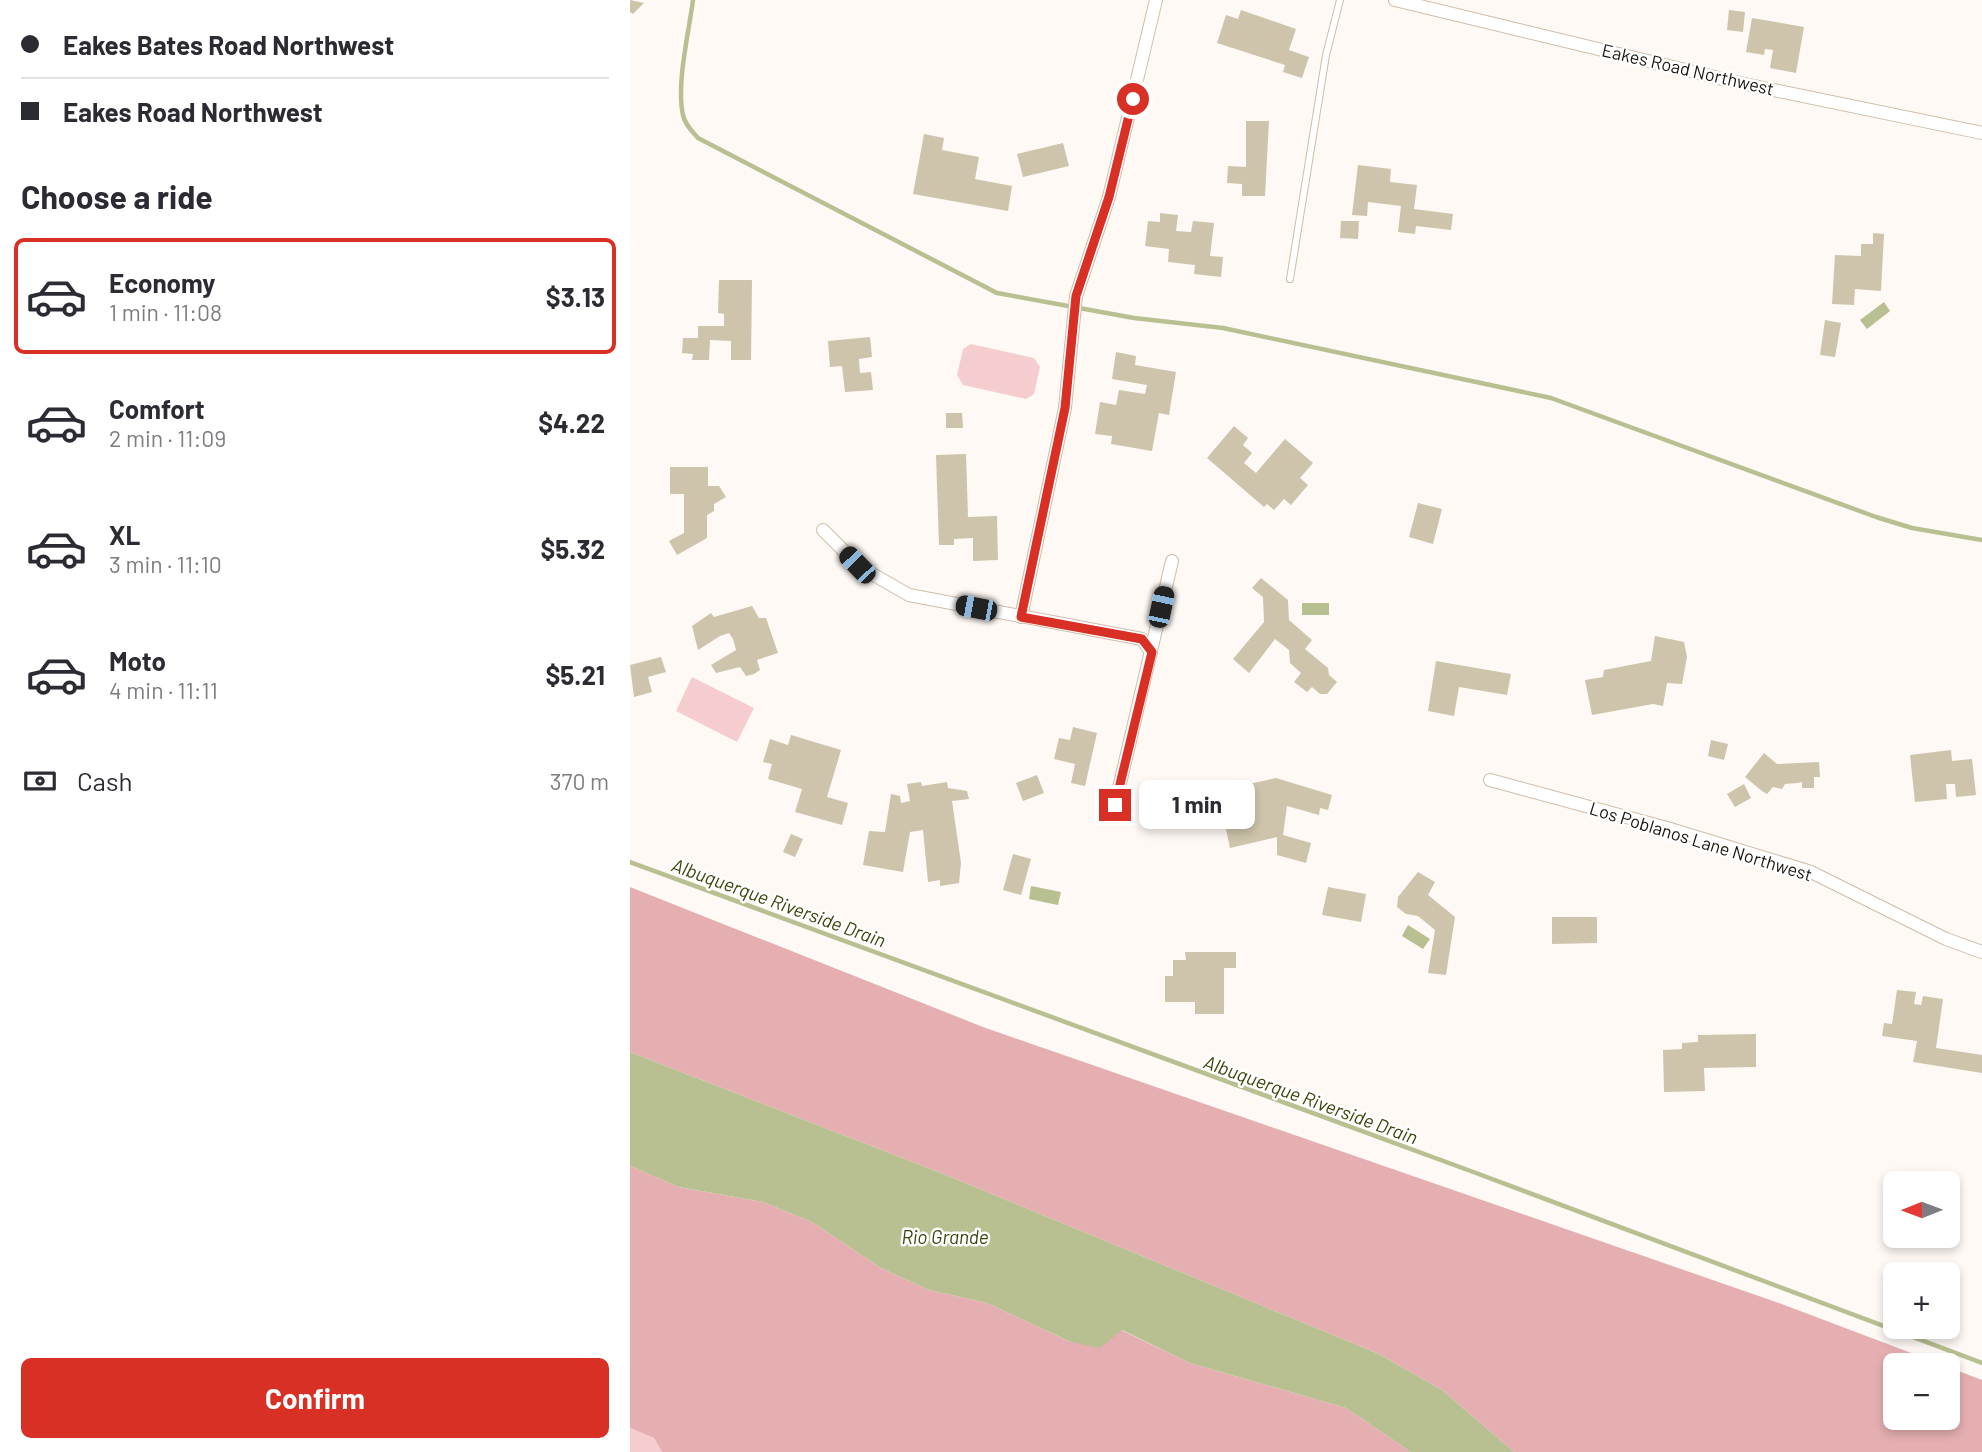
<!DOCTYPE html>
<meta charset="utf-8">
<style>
:root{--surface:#fff;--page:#f2f2f3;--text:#2b2b33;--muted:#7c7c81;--line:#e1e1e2;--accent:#d93025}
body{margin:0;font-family:Barlow,sans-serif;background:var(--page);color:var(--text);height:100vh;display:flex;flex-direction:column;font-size:26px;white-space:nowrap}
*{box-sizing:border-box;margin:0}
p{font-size:23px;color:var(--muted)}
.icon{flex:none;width:38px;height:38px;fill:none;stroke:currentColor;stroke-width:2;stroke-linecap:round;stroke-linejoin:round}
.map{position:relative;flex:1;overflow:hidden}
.details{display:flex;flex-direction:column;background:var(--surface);width:630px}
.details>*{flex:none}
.guide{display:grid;align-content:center;height:154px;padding:0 21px;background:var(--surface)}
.needle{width:46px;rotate:269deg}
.controls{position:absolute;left:1253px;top:1171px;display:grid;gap:14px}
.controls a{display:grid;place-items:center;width:77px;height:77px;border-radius:10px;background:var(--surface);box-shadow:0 4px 10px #0003;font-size:35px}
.end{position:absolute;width:32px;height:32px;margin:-16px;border:9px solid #d93025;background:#fff;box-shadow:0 0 0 4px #fff}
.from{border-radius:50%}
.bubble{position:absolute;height:49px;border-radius:10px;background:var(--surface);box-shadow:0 4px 10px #0003;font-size:23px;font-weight:700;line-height:49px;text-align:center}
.car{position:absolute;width:21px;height:42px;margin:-21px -10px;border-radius:9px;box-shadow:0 0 5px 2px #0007;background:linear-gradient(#222 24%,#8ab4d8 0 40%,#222 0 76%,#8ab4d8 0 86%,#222 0)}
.guide b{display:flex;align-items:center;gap:24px;height:66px;font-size:26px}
.guide b+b{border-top:2px solid var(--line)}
.guide i{width:18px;height:18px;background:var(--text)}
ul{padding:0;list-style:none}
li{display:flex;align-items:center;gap:21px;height:116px;margin:0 14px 10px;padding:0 7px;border:4px solid transparent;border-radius:10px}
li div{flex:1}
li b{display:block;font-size:26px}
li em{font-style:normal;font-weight:700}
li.on{border-color:var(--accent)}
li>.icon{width:63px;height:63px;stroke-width:1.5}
h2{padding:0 21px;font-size:32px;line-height:84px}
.pay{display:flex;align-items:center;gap:18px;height:77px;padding:0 21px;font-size:26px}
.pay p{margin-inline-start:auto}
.primary-button{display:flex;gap:14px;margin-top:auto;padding:14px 21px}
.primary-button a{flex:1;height:80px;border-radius:10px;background:var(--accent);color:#fff;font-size:28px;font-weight:700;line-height:80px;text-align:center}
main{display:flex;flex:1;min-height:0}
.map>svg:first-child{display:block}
</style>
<main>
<section class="details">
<div class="guide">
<b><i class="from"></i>Eakes Bates Road Northwest</b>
<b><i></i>Eakes Road Northwest</b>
</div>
<h2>Choose a ride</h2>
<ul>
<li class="on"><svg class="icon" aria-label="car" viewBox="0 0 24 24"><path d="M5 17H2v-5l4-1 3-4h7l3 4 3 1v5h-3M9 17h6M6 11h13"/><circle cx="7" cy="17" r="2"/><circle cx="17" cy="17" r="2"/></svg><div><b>Economy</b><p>1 min · 11:08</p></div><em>$3.13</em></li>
<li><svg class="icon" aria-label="car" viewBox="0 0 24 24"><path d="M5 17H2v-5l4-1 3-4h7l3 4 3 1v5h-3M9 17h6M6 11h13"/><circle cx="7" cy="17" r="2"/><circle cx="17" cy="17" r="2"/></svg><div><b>Comfort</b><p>2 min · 11:09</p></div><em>$4.22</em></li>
<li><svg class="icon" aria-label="car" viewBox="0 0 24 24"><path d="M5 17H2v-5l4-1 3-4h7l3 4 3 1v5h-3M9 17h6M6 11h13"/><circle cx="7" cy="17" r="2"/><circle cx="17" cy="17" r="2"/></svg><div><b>XL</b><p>3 min · 11:10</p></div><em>$5.32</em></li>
<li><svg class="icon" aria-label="car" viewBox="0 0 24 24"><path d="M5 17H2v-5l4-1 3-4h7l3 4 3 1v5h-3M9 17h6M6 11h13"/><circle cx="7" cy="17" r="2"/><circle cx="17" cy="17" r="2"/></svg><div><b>Moto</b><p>4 min · 11:11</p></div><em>$5.21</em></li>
</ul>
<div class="pay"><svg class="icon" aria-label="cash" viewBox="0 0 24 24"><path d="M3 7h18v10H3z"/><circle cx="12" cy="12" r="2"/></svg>Cash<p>370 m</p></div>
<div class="primary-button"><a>Confirm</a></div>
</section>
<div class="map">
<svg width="1352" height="1452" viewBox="0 0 1352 1452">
<rect width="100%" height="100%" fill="#fef9f5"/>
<g fill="#f5cdcf">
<path d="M341,344L404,358L410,367L404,394L396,399L333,385L327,375L333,349Z"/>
<path d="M62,677L124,708L107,742L46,711Z"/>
<path d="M0,1428L24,1438L32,1452H0Z"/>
</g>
<g fill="#e5afb1">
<path d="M0,887L353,1027L1149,1303L1313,1365H1265V1418H1318V1367L1352,1380V1452H884L812,1390L749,1354L316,1175L0,1052Z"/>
<path d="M0,1166L49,1187L133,1202L182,1222L251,1268L299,1290L357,1303L441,1342L491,1330L560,1363L716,1408L781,1452H32L24,1438L0,1428Z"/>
</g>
<g fill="#b8bf90">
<path d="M1254,302L1260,311L1237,329L1230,320Z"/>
<rect x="672" y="603" width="27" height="12"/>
<path d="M401,886L431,892L428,905L399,899Z"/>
<path d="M778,925L800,939L793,949L772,936Z"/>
<path d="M0,1052L316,1175L749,1354L812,1390L884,1452H781L716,1408L560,1363L492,1330L470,1348L441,1342L357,1303L299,1290L251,1268L182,1222L133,1202L49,1187L0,1166Z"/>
</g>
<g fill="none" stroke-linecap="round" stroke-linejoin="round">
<g stroke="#b8bf90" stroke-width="4.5">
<path d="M63,0C59,32 46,84 53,115C55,125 62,131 68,138L367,293L504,318L593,328L921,398L1246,517L1282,528L1352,540"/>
<path d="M0,862L846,1173L1352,1363"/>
</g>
</g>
<g fill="#cdc4ab">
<path d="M0,0L14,3L3,14L0,12Z"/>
<path d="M611,10L666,29L659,50L679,57L672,78L653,72L655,65L587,43L596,15L608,19Z"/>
<path d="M1099,10L1115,12L1113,32L1097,30Z"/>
<path d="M1122,18L1174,27L1166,73L1140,68L1143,50L1135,49L1134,55L1116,52Z"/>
<path d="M616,121H639L635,196H612V184L597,183L598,166L616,167Z"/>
<path d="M294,134L314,138L312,150L349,157L345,179L382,186L378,211L283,194Z"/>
<path d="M433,143L439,166L393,177L387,154Z"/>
<path d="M728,165L761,169L760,182L787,185L784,209L823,214L821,230L786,226L785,234L768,232L771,206L738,202L737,216L722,215Z"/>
<path d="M530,213L548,215L546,231L561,232L563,221L584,223L580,256L593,257L591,277L564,274L565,265L538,262L539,249L515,246L518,221L530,222Z"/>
<path d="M711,221H729L728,239L710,238Z"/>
<path d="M1243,233L1254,234L1251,291L1225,289L1224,305L1202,304L1205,255L1231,256V244H1243Z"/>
<path d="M89,280H122L121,360H101V341L80,340L79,360H62L63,354L52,353L53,338H68V326H94V314L88,313Z"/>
<path d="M1195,320L1211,323L1205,357L1190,355Z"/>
<path d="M240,337L242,357L229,359L230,373L241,372L243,390L215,392L212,366L200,367L198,341Z"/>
<path d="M486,352L506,356L505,365L546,372L539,415L529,413L522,451L481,444L482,436L465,434L470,402L486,405L489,390L515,394L517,385L482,379Z"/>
<path d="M316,413H332L333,428H316Z"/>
<path d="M604,426L618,438L613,445L622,453L614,463L626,473L655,439L683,463L670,478L678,485L661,505L654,499L644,510L637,504L634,507L577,458Z"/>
<path d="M336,454L338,517L367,516L368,560L343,561V538L324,539V545H309L306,455Z"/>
<path d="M40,467H78V486H89L96,497L84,504V511L77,515V538L47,555L39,541L54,533V494H40Z"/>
<path d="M788,503L812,509L803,544L779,537Z"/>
<path d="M631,578L658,600L659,620L682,640L675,649L698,668L699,675L707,682L697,694H690L682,687L677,692L664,682L671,673L660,663L659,650L645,639L619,673L603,659L634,622L633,597L622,588Z"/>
<path d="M122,606L129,618H136L148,653L127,660L130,670L124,674L116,676L110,667L86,673L81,665L106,650L103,639L99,633L90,636L68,650L62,626L81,613L84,617Z"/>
<path d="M1025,636L1054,642L1057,657L1052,684L1037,683L1033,706L1023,704L962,715L955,680L973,677L974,670L1021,661Z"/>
<path d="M31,657L36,672L18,677L22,692L4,697L0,665Z"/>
<path d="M806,661L881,674L877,695L829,687L824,716L798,711Z"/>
<path d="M443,727L467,733L455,786L441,783L445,764L424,759L429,738L440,740Z"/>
<path d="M161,735L211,750L197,797L218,803L212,825L165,812L172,789L138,779L142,764L133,762L140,739L158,745Z"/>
<path d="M1081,740L1098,744L1094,760L1078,756Z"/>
<path d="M1321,750L1322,761L1342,759L1346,795L1326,797L1325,784H1316L1317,799L1285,802L1280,755Z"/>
<path d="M1134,753L1147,764L1189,762L1190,777H1184V788H1172V782L1167,783L1155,784L1152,789L1143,787L1137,794L1132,791L1115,777Z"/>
<path d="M407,775L414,793L393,801L386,783Z"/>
<path d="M646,778L702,795L698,810L690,808L689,815L657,806L653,835L681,843L676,863L647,855V837L600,848L595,825L613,821L611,813L619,784Z"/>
<path d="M291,782L292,786L317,782L318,788L337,791L339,799L322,801L331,863L329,883L310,886V880L298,882L293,830L280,832L273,872L233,865L239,831L255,832L261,794L270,796L271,803L280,801L277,784Z"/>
<path d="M1114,784L1121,798L1105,807L1097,794Z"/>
<path d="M161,834L173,839L165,857L153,852Z"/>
<path d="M383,854L401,859L391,895L373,890Z"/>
<path d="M788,872L805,882L798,895L825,917L816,975L798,973L805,930L788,916L776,914L767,907L768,897Z"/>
<path d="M698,887L736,894L731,922L692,915Z"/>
<path d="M922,917H967V943L922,944Z"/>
<path d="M555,952H606V968H594V1014H565V1002H535V976H543V960H556Z"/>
<path d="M1267,990L1286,992L1284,1004L1291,1005L1293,996L1313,999L1306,1048L1352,1055V1073L1283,1062L1287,1041L1252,1036L1254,1023L1262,1024Z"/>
<path d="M1126,1034V1067L1074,1068L1075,1091L1034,1092L1033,1050L1052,1049V1043L1068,1042V1035Z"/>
</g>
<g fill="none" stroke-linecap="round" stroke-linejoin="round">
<defs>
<path id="lane" d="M660,279L696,55L710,0"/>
<g id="street">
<path d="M765,0L1105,82L1352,133"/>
<path d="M193,530L230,567L279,595L512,639L521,652"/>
<path d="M391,617L435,408L446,296L479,197L526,0"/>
<path d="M860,780L1037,828L1181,872L1316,939L1352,952"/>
<path d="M485,805L542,561"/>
</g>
</defs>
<use href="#lane" stroke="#d1bca9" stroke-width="8"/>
<use href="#street" stroke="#d1bca9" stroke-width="14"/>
<use href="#lane" stroke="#fff" stroke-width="6"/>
<use href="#street" stroke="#fff" stroke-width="12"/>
</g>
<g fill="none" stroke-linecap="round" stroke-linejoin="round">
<path stroke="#d93025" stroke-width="9" d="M485,805L522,652L512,639L391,617L435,408L446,296L479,197L503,99"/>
</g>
<g text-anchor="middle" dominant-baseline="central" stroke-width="5" stroke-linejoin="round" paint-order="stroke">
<g font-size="18" fill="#1c150e" stroke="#fff">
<text transform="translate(1058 69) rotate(13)">Eakes Road Northwest</text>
<text transform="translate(1071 841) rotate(17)">Los Poblanos Lane Northwest</text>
</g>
<g font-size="19" font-style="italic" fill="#3e430b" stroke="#fff">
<text transform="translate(149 902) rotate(20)">Albuquerque Riverside Drain</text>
<text transform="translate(681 1099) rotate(20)">Albuquerque Riverside Drain</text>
<text x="315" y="1236">Rio Grande</text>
</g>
</g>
</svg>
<div class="controls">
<a><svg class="needle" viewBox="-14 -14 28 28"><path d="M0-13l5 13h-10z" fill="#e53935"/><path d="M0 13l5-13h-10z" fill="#7c7c81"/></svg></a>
<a>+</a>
<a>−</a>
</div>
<i class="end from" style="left:503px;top:99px"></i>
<i class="end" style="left:485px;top:805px"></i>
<div class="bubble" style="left:509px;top:780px;width:116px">1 min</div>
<i class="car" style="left:227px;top:565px;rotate:316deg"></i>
<i class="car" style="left:531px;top:607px;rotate:12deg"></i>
<i class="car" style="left:346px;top:608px;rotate:281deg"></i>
</div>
</main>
